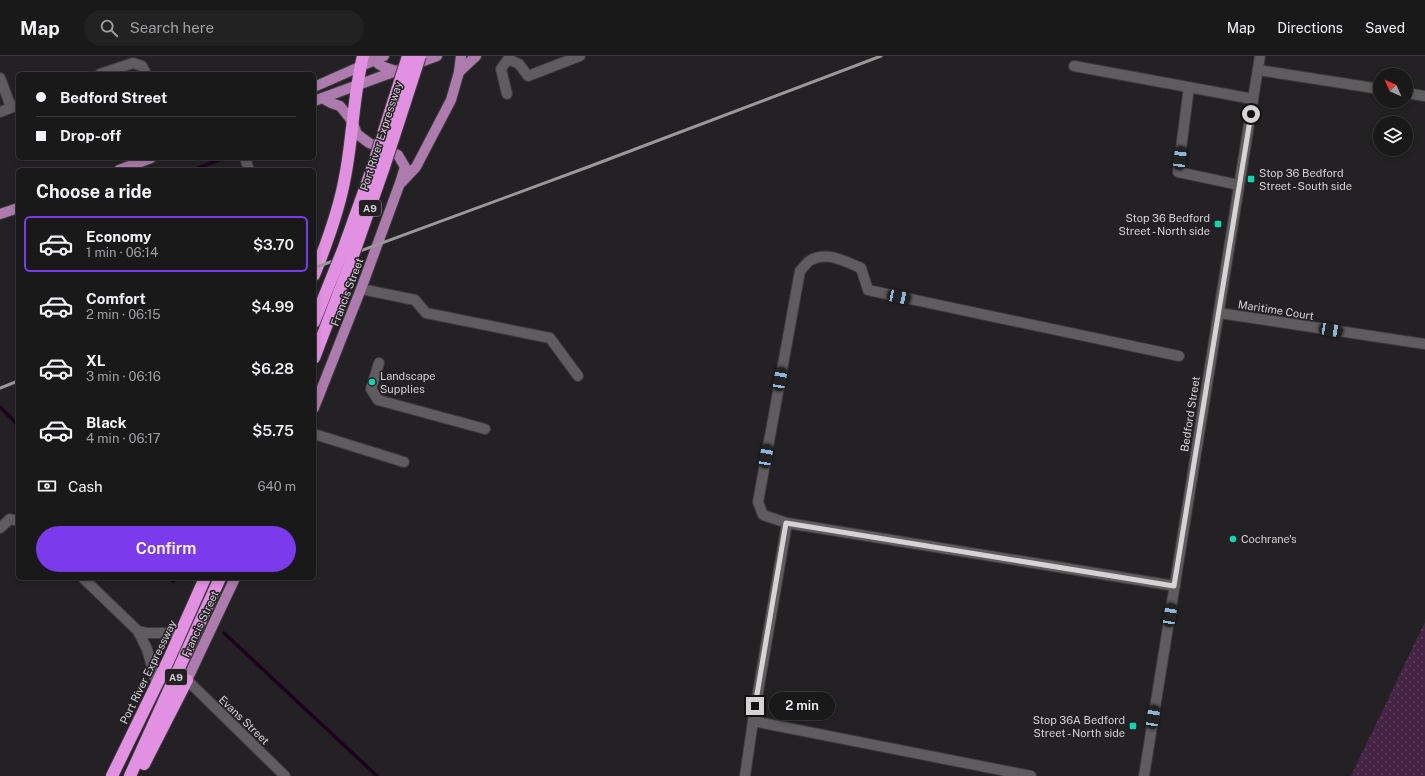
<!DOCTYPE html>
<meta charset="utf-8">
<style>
:root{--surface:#1a191a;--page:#232223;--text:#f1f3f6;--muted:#9fa0a2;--line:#383839;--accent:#7c3aed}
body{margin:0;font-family:"Public Sans",sans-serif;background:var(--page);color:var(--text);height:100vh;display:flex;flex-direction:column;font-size:15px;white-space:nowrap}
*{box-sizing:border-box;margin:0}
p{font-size:13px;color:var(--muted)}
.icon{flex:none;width:22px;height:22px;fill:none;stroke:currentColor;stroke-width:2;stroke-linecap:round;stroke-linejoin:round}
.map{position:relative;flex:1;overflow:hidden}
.drawer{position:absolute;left:16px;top:112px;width:300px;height:412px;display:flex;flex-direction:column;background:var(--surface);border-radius:6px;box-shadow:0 2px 6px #0003,0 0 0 1px var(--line)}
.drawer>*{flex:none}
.top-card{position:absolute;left:16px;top:16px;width:300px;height:88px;border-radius:6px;box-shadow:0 2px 6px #0003,0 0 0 1px var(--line);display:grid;align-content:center;height:88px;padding:0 20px;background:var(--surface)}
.needle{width:26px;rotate:315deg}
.controls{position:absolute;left:1373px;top:12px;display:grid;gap:8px}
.controls a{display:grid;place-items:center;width:40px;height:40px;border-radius:50%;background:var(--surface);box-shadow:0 2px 6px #0003,0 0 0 1px var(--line);font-size:20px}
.end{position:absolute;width:18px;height:18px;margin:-9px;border:5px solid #d5d3d4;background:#111;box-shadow:0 0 0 2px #111}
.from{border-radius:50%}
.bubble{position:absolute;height:28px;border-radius:14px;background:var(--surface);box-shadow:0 2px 6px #0003,0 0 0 1px var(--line);font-size:13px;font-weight:600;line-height:28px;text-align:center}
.car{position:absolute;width:12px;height:24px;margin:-12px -6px;border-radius:5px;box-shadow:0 0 3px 1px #0007;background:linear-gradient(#222 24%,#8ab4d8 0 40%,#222 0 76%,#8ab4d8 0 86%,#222 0)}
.top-card b{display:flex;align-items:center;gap:14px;height:38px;font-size:15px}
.top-card b+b{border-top:1px solid var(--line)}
.top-card i{width:10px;height:10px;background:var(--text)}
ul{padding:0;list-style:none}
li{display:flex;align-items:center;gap:12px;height:56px;margin:0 8px 6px;padding:0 12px;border:2px solid transparent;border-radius:6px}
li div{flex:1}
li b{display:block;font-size:15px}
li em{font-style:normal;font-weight:600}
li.selected{border-color:var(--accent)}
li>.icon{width:36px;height:36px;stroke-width:1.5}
h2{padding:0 20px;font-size:18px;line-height:48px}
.pay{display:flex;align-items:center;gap:10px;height:44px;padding:0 20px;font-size:15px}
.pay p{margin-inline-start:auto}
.cta{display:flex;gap:8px;margin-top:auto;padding:8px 20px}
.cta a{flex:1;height:46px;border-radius:24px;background:var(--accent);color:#fff;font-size:16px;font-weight:600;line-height:46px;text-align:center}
header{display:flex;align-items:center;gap:24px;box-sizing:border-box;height:56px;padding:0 20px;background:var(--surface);border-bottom:1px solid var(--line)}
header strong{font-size:19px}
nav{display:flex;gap:22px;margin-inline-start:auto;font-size:14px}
.search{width:280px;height:36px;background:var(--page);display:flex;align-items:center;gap:10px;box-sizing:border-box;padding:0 14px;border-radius:22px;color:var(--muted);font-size:15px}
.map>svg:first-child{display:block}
</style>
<header>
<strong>Map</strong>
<div class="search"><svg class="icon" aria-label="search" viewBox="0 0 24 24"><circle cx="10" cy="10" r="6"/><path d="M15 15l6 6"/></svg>Search here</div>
<nav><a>Map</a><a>Directions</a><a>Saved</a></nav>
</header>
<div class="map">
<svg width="1425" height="720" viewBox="0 0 1425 720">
<defs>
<pattern id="grass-dots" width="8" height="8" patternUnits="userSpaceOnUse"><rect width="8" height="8" fill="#462446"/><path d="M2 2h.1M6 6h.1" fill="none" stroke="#604360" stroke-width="1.8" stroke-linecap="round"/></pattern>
</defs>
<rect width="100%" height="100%" fill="#232123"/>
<path fill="url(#grass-dots)" d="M1425,566V720H1351Z"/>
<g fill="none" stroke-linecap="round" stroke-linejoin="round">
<g stroke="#1d001f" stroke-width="3.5">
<path d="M193,114L224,102"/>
<path d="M0,351L18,369"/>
<path d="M170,522L173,525"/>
<path d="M224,577L377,720"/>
</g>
<defs>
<g id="minor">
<path d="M1074,10L1253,43"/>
<path d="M1258,14L1380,33"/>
<path d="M100,18L133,7L142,10L146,18"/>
<path d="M0,22L11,51"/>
<path d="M1189,31L1178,116L1239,129"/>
<path d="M1406,37L1425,40"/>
<path d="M507,38L501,13L508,3L519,8L528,20L580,0"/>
<path d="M0,56L18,49"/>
<path d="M245,102L249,114"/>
<path d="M361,233L415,244L426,257L550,282L578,320"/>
<path d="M1219,257L1425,288"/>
<path d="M379,307L371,333L378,344L485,373"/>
<path d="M314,378L404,406"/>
<path d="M0,472L10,463L18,465"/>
<path d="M83,522L138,575L147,577H181"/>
<path d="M1175,530L787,467L763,459L758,446L800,215C803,212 807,206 811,204C828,195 846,206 861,212L868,234L1179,300"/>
<path d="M138,575L147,593L157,629"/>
<path d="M187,624L285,720"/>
<path d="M753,665L787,467"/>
<path d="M745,720L753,665L1031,720"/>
<path d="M1144,720L1260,0"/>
</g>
<g id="major">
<path d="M372,0C376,10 387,12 396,15"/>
<path d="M459,16L476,0"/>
<path d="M314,31L384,0"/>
<path d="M314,45L437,0"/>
<path d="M119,114L151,102"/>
<path d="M402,126L416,111L451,44L459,16L461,0"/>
<path d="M0,158L18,152"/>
<path d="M314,352L361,233L400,127L405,111L398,99L369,87L357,78L352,65L340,50L331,47L322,42"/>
<path d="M187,624L235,522"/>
</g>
<g id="highway">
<path d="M314,219C327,187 339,155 345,121C353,81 353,40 363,0"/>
<path d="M144,708L187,624"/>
<path d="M112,720L169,603L205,522"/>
<path d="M130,720L220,522"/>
</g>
</defs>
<use href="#minor" stroke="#3c3b3c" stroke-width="12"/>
<use href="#major" stroke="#3c3b3c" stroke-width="12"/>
<use href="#highway" stroke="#3c3b3c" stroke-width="14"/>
<use href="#minor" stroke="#5e5c5e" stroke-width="10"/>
<use href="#major" stroke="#ad7bad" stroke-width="10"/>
<use href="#highway" stroke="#e190e2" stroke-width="12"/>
<g stroke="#9a9899" stroke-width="3">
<path d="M314,212L588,111L881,0"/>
<path d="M0,332L18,325"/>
</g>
<defs>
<g id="highway-bridge">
<path d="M314,266L343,194L371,116L408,0"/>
<path d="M314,302L350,208L384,111L420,0"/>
</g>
</defs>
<use href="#highway-bridge" stroke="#3c3b3c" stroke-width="14" stroke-linecap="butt"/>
<use href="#highway-bridge" stroke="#e190e2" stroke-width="12"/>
</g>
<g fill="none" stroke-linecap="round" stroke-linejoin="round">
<path stroke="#d5d3d4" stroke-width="5" d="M755,650L786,467L1174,530L1251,58"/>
</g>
<g fill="#0fd5b4" stroke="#232123" stroke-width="1.5">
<rect x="1247" y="119" width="8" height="8" rx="2"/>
<rect x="1214" y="164" width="8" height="8" rx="2"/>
<circle cx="372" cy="326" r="4"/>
<circle cx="1233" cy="483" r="4"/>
<rect x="1129" y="666" width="8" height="8" rx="2"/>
</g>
<g text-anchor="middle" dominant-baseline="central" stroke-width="3" stroke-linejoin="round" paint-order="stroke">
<g fill="#232123" stroke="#a09e9f" stroke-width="1">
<rect x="359" y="144" width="22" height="16" rx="3"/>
<rect x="165" y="613" width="22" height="16" rx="3"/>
</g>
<g font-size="10" font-weight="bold" fill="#d5d3d4">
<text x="370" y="152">A9</text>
<text x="176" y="621">A9</text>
</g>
<g font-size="11" fill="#d5d3d4" stroke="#232123">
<text transform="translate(381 80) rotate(-72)">Port River Expressway</text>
<text transform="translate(347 236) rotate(-69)">Francis Street</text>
<text transform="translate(1276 254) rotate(9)">Maritime Court</text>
<text transform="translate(1190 358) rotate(-81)">Bedford Street</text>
<text transform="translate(200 568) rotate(-65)">Francis Street</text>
<text transform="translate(148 616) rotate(-64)">Port River Expressway</text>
<text transform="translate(244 664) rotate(44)">Evans Street</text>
</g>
<g font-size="11" fill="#d5d3d4" stroke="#232123" text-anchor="start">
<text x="1259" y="117">Stop 36 Bedford<tspan x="1259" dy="13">Street - South side</tspan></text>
<text x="1210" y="162" text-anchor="end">Stop 36 Bedford<tspan x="1210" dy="13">Street - North side</tspan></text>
<text x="380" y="320">Landscape<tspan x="380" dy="13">Supplies</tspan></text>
<text x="1241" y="483">Cochrane's</text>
<text x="1125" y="664" text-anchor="end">Stop 36A Bedford<tspan x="1125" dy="13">Street - North side</tspan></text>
</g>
</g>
</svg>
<div class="controls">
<a><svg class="needle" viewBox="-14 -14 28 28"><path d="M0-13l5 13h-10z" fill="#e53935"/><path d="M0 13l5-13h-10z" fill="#9fa0a2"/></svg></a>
<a><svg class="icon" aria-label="layers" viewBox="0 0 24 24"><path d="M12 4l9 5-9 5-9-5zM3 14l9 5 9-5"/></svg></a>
</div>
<i class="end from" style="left:1251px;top:58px"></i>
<i class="end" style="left:755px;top:650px"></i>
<div class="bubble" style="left:769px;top:636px;width:66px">2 min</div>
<i class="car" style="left:1180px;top:102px;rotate:7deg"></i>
<i class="car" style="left:899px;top:241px;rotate:102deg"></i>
<i class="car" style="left:1331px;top:274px;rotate:99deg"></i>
<i class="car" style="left:780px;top:323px;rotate:10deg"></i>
<i class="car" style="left:766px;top:400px;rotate:10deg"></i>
<i class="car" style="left:1170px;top:559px;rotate:9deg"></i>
<i class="car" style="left:1153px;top:661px;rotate:9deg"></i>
<div class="top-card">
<b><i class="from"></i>Bedford Street</b>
<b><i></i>Drop-off</b>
</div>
<section class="drawer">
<h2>Choose a ride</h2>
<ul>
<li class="selected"><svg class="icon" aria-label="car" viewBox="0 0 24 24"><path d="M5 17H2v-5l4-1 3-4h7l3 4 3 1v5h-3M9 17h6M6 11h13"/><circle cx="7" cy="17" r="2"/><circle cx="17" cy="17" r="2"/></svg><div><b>Economy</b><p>1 min · 06:14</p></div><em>$3.70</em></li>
<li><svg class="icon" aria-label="car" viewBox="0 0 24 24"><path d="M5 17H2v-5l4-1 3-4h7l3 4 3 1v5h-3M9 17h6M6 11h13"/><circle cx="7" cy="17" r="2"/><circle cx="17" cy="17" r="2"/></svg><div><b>Comfort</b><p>2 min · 06:15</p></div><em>$4.99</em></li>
<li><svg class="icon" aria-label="car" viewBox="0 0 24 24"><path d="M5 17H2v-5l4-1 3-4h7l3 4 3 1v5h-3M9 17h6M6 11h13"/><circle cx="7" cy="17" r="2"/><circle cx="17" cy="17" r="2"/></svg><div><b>XL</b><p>3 min · 06:16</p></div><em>$6.28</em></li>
<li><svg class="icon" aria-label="car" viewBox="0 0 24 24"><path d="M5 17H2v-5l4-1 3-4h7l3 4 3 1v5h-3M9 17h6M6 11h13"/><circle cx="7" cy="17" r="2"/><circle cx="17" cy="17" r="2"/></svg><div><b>Black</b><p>4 min · 06:17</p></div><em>$5.75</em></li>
</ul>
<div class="pay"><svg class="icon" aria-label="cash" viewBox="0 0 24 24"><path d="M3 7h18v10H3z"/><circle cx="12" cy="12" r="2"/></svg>Cash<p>640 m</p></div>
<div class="cta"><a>Confirm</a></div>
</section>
</div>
